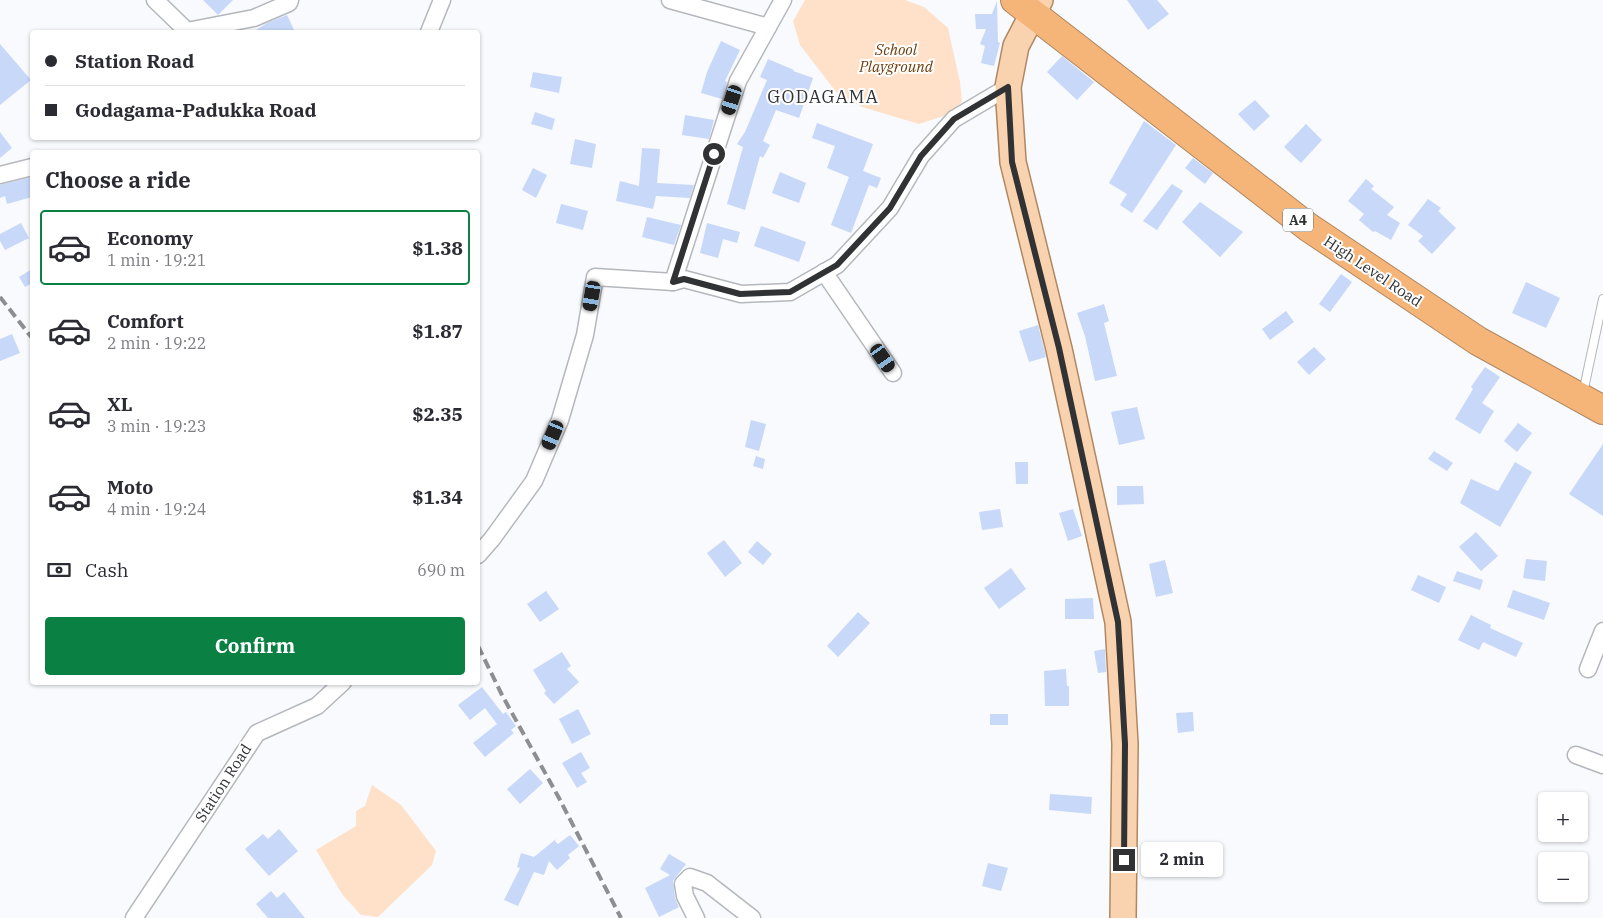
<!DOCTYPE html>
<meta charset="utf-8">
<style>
:root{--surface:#fff;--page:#f2f2f3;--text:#2b2b33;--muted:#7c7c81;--line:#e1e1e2;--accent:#0b8043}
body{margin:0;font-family:"IBM Plex Serif",serif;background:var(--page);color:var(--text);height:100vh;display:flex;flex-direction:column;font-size:19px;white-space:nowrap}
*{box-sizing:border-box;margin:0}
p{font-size:16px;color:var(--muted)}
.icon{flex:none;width:28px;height:28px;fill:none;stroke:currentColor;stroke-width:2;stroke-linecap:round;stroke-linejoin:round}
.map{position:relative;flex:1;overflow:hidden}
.panel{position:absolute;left:30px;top:150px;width:450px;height:535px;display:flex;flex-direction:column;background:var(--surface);border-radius:5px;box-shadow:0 1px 4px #0004}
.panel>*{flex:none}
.banner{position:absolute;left:30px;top:30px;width:450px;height:110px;border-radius:5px;box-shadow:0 1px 4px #0004;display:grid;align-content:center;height:110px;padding:0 15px;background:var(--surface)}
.tools{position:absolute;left:1538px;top:792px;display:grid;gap:10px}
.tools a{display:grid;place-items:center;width:50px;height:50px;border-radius:5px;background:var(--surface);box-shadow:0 1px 4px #0004;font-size:25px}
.end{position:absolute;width:22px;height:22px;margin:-11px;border:6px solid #313234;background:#fff;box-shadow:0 0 0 2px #fff}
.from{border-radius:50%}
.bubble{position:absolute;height:35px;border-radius:5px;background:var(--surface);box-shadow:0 1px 4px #0004;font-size:16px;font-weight:800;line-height:35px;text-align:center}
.car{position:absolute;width:15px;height:30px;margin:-15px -8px;border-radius:6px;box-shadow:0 0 4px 1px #0007;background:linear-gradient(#222 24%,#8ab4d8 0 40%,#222 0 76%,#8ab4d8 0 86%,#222 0)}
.banner b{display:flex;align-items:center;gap:18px;height:48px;font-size:19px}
.banner b+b{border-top:1px solid var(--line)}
.banner i{width:12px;height:12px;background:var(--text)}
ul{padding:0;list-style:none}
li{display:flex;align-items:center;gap:15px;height:75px;margin:0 10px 8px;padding:0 5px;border:2px solid transparent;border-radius:5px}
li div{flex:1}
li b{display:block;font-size:19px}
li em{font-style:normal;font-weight:800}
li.current{border-color:var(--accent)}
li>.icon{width:45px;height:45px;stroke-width:1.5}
h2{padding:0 15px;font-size:22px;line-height:60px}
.pay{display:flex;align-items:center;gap:12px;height:55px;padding:0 15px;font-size:19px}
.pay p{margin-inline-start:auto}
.cta{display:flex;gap:10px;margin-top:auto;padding:10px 15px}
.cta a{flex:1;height:58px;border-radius:5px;background:var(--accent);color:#fff;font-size:20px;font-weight:800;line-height:58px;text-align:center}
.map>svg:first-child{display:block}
</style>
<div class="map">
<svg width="1603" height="918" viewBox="0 0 1603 918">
<rect width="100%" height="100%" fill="#f8fafe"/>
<g fill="#fee1c8">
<path d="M805,0H905L924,7L948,28L960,82L962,102L947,115L919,124L862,107L837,93L800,45L793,21Z"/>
<path d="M372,785L401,805L436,851L432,865L378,917L361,915L342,894L316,850L356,826V811L365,806Z"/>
</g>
<g fill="#c8d8f8">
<path d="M203,0H233L218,15Z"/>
<path d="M1127,0H1157L1169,14L1148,30Z"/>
<path d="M997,1L998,42L1000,43L994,66L981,63L985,46L980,44L986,29H976L975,14H992Z"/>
<path d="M287,15L295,32H253L267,23Z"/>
<path d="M721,41L740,50L725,81L727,82L722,99L701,93L707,72Z"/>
<path d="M0,44L31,80L0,105Z"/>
<path d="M1062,56L1094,82L1077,100L1047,72Z"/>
<path d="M768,59L794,70L793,71L813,78L799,118L776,110L763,141L770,145L763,158L760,156L745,210L727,204L743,147L737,144L745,132L767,80L760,77Z"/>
<path d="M533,72L562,77L559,93L530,87Z"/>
<path d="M1255,100L1270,116L1254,131L1238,114Z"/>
<path d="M535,112L555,119L552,130L531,124Z"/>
<path d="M685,115L714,120L709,139L682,135Z"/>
<path d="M1144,121L1176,145L1132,213L1120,205L1127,194L1109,183Z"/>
<path d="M817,123L873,144L863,171L881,178L877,188L869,185L851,233L831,225L849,177L827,168L835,146L812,138Z"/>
<path d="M1306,124L1322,140L1301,163L1284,147Z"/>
<path d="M0,132L12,148L0,158Z"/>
<path d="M575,139L596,144L592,168L570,164Z"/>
<path d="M642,148L660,149L657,183L694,185L690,198L656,196L653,209L616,201L620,181L639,186Z"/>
<path d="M1193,158L1213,173L1205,184L1185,168Z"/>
<path d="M533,168L547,175L536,198L522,190Z"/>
<path d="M780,172L806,183L799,203L772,193Z"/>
<path d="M32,177V197L7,204L5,196L0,198V185Z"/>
<path d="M1366,179L1374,186L1371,189L1394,207L1387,215L1400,223L1391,240L1375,231L1373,232L1359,220L1364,214L1348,201Z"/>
<path d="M1172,184L1183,191L1157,230L1143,221Z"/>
<path d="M1428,199L1441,208L1438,211L1456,228L1432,254L1418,241L1423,236L1408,225Z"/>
<path d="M1200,202L1243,232L1220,257L1182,222Z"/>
<path d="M561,204L588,211L583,230L556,223Z"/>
<path d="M647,217L681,225L674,245L642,237Z"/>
<path d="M21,223L29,238L5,250L0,241V234Z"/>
<path d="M707,223L740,232L737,243L723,239L718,258L700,253Z"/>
<path d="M761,226L806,242L799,262L754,246Z"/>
<path d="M32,269V283L25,287L19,277Z"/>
<path d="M1341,274L1352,282L1330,312L1319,304Z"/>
<path d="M1526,282L1560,298L1546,328L1512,313Z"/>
<path d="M1104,304L1109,321L1104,323L1117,376L1095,381L1085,336L1077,313Z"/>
<path d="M1286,311L1294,322L1270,340L1262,329Z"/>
<path d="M1038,325L1046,357L1029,362L1019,331Z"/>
<path d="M12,334L20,353L0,361V339Z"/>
<path d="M1314,347L1326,359L1309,375L1297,362Z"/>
<path d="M1485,367L1500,377L1482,403L1494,411L1480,434L1455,419L1473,389L1471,387Z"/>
<path d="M1137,407L1145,439L1119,445L1111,412Z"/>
<path d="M751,420L766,424L759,451L745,447Z"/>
<path d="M1518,423L1532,433L1517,452L1504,441Z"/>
<path d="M1603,444V516L1569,494Z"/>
<path d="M1434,451L1453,463L1447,471L1428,459Z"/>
<path d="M756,456L765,459L763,469L753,466Z"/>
<path d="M1015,462H1028V484H1016Z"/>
<path d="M1515,462L1532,472L1500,527L1460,503L1471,479L1498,491Z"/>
<path d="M1117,486H1143L1144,504L1117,505Z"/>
<path d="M1000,509L1003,527L982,530L979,512Z"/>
<path d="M1073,509L1082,536L1068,541L1059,513Z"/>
<path d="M1476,532L1498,556L1481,571L1459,547Z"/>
<path d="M724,540L742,563L725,577L707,553Z"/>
<path d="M757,541L772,554L763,565L748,552Z"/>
<path d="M1526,559L1547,561L1545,581L1523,578Z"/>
<path d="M1165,560L1173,593L1156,597L1149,564Z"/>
<path d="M1011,568L1026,589L999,609L984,588Z"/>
<path d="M1457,571L1483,580L1480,590L1453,581Z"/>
<path d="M1418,575L1446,587L1439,603L1411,590Z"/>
<path d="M1513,590L1550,603L1544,620L1507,607Z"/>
<path d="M546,591L559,609L540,622L527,604Z"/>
<path d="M1093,598L1094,619H1065V599Z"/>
<path d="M858,612L870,623L838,657L827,646Z"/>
<path d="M1471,615L1491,625L1490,628L1523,643L1516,657L1483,642L1479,650L1458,640Z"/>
<path d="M1105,649L1106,672L1098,673L1094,651Z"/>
<path d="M562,652L571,666L567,669L579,682L554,704L544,693L546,691L533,670Z"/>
<path d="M1066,669L1067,686H1069V706H1045L1044,671Z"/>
<path d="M482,687L503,714L506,712L516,726L511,730L514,733L485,757L473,743L497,724L485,708L470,720L458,705Z"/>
<path d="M578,709L591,734L572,744L559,719Z"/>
<path d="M1193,712L1194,731L1178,733L1176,713Z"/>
<rect x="990" y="714" width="18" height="11"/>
<path d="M581,752L590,768L581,773L587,782L577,788L562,763Z"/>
<path d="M530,769L543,783L520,804L507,789Z"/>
<path d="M1050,794L1092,797L1091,814L1049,810Z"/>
<path d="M279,829L298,851L269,876L245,849L263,834L268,839Z"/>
<path d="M570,835L579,846L568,855L570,858L557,870L549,861L544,875L534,872L518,906L504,900L520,868L517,867L521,853L534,857L556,839L555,841L558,844Z"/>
<path d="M669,854L686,864L673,881L675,898L679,907L659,917L645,888L670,875L660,869Z"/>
<path d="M988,863L1008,868L1001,891L982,886Z"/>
<path d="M271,891L277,898L284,892L305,918H268L256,904Z"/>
</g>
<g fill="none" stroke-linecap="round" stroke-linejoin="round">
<defs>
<path id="lane" d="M1583,393L1603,299"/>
<g id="street">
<path d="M155,0L187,31L254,18L289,3L290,0"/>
<path d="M670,0L768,27"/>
<path d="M429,32L442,0"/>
<path d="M0,175L32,167"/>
<path d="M824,272L893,373"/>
<path d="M673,282L684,279L741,294L790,292L837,265L890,208L921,156L954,119L1008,87"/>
<path d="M478,555L492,539L534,481L560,420L585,335L595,277L673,282L738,81L783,0"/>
<path d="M1588,669L1603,631"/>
<path d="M1576,755L1603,765"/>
<path d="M134,918L257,733L317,706L343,682"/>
<path d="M696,918L685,896L683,884L690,877L707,883L752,918"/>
</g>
<path id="primary" d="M1040,0L1016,46L1008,87L1013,162L1059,349L1118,622L1125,744L1123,918"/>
<path id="highway" d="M1015,0L1308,227L1478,341L1603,410"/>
</defs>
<use href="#lane" stroke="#b4b7bc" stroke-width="10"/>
<use href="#street" stroke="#b4b7bc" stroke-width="19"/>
<use href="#primary" stroke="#b08761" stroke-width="28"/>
<use href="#highway" stroke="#b08761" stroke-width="30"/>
<use href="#lane" stroke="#fff" stroke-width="8"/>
<use href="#street" stroke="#fff" stroke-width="16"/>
<use href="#primary" stroke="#f9d3af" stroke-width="25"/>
<use href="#highway" stroke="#f5b579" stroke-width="28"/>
<g stroke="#8d8e91" stroke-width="4" stroke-dasharray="10 5" stroke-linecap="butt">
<path d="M0,297L32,338"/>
<path d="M478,646L502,695L559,798L621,918"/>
</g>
</g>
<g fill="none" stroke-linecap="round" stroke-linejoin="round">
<path stroke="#313234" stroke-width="6" d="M714,154L673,282L684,279L740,294L790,292L837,265L890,208L921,156L954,119L1008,87L1012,162L1059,348L1118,622L1125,744L1124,860"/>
</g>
<g text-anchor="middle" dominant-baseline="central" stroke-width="4" stroke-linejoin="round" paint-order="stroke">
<rect fill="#fff" stroke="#6f7071" stroke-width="1" x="1283" y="208.5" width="30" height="23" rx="4"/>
<g font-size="14" font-weight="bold" fill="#313234">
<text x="1298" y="220">A4</text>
</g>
<g font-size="15" font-style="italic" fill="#6c3f0c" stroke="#fff">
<text x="896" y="49">School<tspan x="896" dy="17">Playground</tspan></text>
</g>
<g font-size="15" fill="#313234" stroke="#fff">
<text transform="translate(1373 271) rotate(34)">High Level Road</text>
<text transform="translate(223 783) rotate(-57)">Station Road</text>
</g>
<g font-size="18" letter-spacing="1" fill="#313234" stroke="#fff">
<text x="823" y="96">GODAGAMA</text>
</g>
</g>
</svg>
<div class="tools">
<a>+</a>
<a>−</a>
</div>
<i class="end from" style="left:714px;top:154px"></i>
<i class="end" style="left:1124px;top:860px"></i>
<div class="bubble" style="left:1141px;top:842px;width:82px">2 min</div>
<i class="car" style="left:732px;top:100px;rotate:198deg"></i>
<i class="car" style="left:592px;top:296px;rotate:190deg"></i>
<i class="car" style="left:883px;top:358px;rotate:145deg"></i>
<i class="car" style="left:553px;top:435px;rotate:203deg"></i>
<div class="banner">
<b><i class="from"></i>Station Road</b>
<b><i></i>Godagama-Padukka Road</b>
</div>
<section class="panel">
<h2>Choose a ride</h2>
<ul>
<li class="current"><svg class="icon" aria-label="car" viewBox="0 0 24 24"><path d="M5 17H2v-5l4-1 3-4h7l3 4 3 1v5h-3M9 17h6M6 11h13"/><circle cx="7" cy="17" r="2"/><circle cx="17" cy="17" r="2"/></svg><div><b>Economy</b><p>1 min · 19:21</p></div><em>$1.38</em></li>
<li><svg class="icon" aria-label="car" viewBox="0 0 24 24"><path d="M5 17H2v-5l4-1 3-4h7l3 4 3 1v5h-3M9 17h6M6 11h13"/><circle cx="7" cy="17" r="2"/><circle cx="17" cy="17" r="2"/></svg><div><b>Comfort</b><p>2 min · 19:22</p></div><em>$1.87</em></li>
<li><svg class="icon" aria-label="car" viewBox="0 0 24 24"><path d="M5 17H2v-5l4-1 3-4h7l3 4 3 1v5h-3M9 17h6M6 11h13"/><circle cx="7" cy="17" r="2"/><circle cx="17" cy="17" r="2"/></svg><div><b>XL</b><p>3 min · 19:23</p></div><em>$2.35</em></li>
<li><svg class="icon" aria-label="car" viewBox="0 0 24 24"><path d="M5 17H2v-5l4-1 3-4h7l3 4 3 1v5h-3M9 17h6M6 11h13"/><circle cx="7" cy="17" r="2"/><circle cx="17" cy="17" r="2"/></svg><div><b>Moto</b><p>4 min · 19:24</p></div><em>$1.34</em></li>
</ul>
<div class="pay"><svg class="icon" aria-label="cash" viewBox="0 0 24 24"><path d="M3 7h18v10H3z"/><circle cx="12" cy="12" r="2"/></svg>Cash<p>690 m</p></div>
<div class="cta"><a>Confirm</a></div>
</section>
</div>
